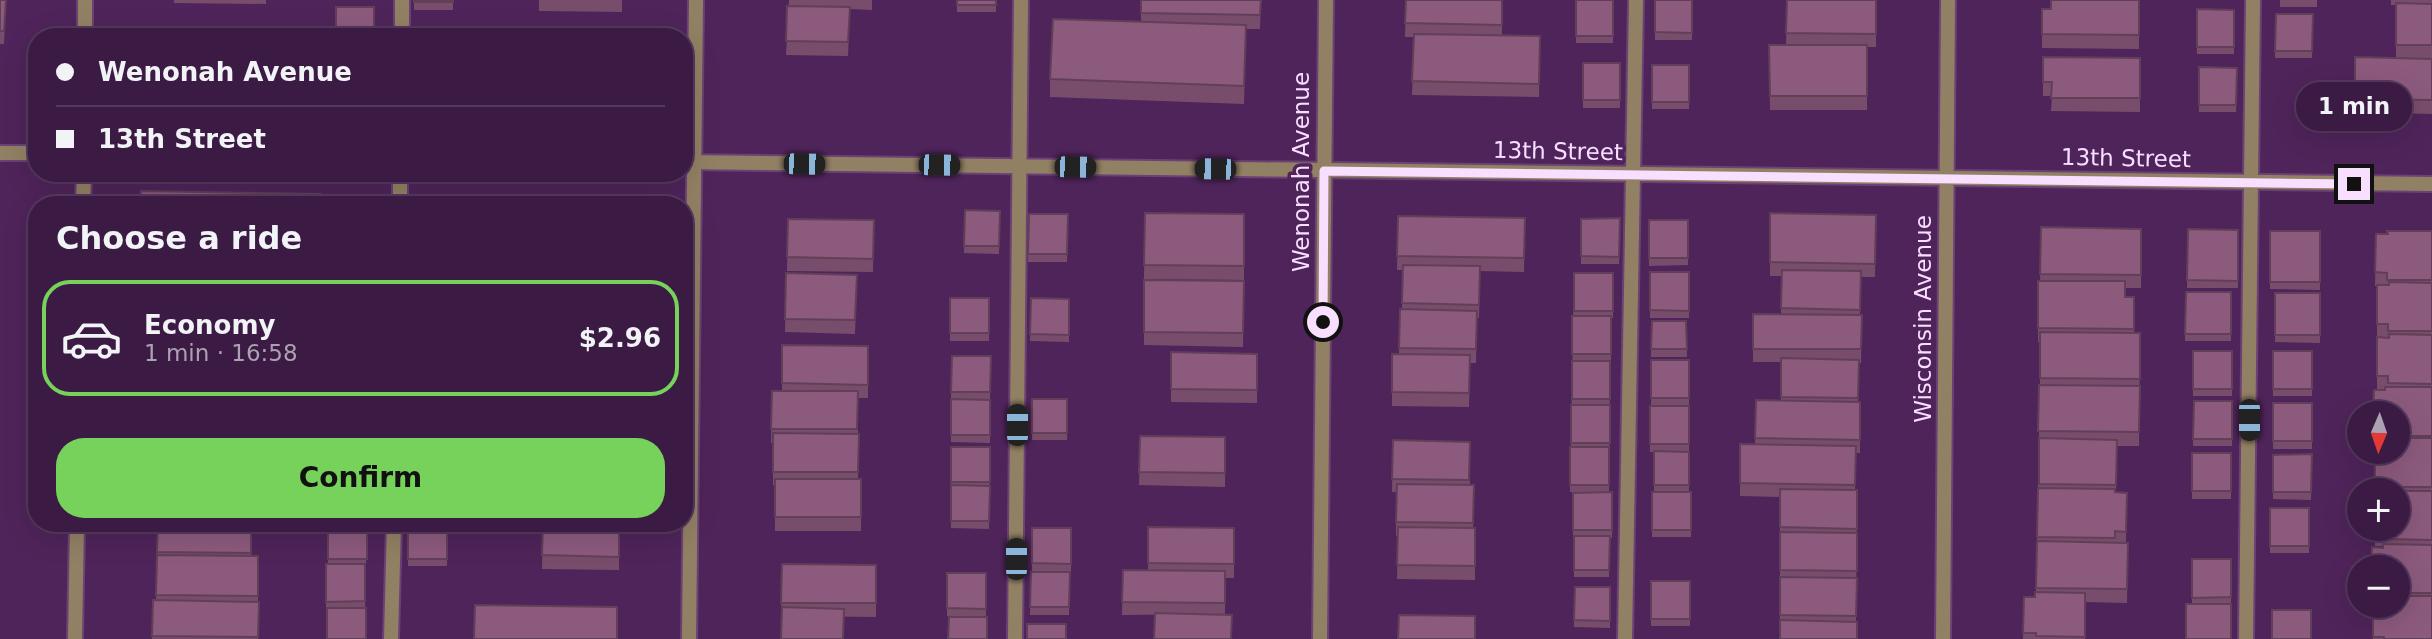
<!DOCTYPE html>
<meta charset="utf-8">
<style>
:root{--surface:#3b1b44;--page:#46284f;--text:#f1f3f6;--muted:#aca1b2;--line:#54395d;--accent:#76d25a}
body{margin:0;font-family:"DejaVu Sans",sans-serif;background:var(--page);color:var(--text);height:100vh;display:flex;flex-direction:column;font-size:26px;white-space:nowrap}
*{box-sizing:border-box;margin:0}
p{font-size:23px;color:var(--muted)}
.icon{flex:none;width:38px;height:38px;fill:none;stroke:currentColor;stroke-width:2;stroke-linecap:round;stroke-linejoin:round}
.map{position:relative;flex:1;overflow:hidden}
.panel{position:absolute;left:28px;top:196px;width:665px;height:336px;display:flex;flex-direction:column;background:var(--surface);border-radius:28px;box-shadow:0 7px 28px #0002,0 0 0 2px var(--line)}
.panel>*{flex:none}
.top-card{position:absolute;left:28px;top:28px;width:665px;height:154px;border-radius:28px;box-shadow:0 7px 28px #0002,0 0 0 2px var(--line);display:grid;align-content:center;height:154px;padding:0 28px;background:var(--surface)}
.needle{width:46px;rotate:182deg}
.controls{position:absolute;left:2347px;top:401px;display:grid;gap:14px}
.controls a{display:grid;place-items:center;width:63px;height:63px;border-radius:50%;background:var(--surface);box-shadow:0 7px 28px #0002,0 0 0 2px var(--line);font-size:35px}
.end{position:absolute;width:32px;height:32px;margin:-16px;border:9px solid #f8deff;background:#111;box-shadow:0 0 0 4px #111}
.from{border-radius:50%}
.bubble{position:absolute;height:49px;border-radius:24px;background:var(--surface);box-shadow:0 7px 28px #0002,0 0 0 2px var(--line);font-size:23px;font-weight:700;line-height:49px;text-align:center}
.car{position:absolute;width:21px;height:42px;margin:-21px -10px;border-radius:9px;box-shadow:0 0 5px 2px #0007;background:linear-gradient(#222 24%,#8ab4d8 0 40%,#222 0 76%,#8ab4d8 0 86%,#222 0)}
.top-card b{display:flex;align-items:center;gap:24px;height:66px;font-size:26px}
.top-card b+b{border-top:2px solid var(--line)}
.top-card i{width:18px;height:18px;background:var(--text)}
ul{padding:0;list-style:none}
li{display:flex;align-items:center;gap:21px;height:116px;margin:0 14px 10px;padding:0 14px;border:4px solid transparent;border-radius:28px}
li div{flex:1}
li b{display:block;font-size:26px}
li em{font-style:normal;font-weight:700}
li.active{border-color:var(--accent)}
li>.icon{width:63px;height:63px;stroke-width:1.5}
h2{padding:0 28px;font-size:32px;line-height:84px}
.primary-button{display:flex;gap:14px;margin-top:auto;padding:14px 28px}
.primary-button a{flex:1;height:80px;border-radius:28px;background:var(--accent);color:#111;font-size:28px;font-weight:700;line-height:80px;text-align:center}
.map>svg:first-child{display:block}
</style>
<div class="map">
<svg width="2432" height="639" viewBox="0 0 2432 639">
<rect width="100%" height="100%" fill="#4f245a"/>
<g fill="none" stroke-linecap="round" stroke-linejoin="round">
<defs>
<g id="lane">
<path d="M402,37V0"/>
<path d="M400,205V173"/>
<path d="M391,639L394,523"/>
<path d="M1015,639L1021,0"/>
<path d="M1625,639L1636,0"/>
<path d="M2246,639L2253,0"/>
</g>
<g id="street">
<path d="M85,37V0"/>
<path d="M0,153H37"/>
<path d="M684,162L2432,184"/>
<path d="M83,205L84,173"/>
<path d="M75,639L77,523"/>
<path d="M689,639L696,0"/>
<path d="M1320,639L1326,0"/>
<path d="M1943,639L1948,0"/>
</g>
</defs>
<use href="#lane" stroke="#6a4274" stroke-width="18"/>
<use href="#street" stroke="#6a4274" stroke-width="18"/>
<use href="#lane" stroke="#928064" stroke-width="14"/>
<use href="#street" stroke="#928064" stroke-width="14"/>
</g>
<g fill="#784d6c">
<path d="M0,0H6L4,44H0Z"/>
<path d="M174,0H266V4L174,3Z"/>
<rect x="414" y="0" width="39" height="10"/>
<path d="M539,0H622V12L539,11Z"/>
<path d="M789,0H872V10L850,9L848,56L786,55Z"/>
<rect x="957" y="0" width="39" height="12"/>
<path d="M1141,0H1261L1260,29H1246L1244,104L1050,97V79L1141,22Z"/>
<path d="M1406,0H1502V35L1540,36L1539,97L1412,95L1414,37H1405Z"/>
<rect x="1576" y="0" width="37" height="43"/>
<rect x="1655" y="0" width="37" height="40"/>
<path d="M1787,0H1876V47H1867V110H1770L1769,45H1786Z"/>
<path d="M2139,0V49L2042,48V9H2051Z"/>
<rect x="2280" y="0" width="37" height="7"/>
<path d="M2391,0H2432V114L2355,112V57L2396,58V5H2391Z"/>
<path d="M2197,9L2234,10V54H2197Z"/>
<path d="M2276,14H2313L2312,58H2275Z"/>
<path d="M2043,57L2140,58V112L2051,111L2052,96H2043Z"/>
<rect x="1583" y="63" width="37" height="45"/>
<rect x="1652" y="65" width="37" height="44"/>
<path d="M2199,67L2237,68L2236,112H2199Z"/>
<path d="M965,210L1000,211L999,254L964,253Z"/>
<path d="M1145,213L1244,214V280L1144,279Z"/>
<path d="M1770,213L1876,215L1875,277H1861L1860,315H1862L1861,363H1859L1858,402H1860V453H1856L1855,490H1857L1856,622L1780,628V497L1740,496V483L1755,445L1756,400L1781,401V362H1753V314H1781L1782,276H1770Z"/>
<path d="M1029,214H1068L1067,262H1028Z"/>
<path d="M1398,216L1525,218L1524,272L1480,271L1479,318H1477L1476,363H1470L1469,407L1392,406V354H1399L1400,309L1402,310L1403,270H1397Z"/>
<path d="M1620,218L1619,264H1581V219Z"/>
<path d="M788,219L874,220L873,272L787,271Z"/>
<path d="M1649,220H1688V265L1649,266Z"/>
<path d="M2041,227L2141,229V288H2125V297H2134V333H2140L2139,446H2117L2116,492L2127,493L2126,543H2128L2127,603L2085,602V639H2023L2024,597H2035L2036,592L2040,385V342H2038V281H2040Z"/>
<path d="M2188,229L2238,230V288H2187Z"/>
<path d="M2270,231H2320V290L2270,289Z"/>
<path d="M2432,231V639H2373V606H2398V567L2383,548V546H2375V528H2398V490H2375V452H2398V413L2377,390V286H2375L2376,234H2387Z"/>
<rect x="1650" y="272" width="39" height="46"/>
<path d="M786,273L857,275L855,334L785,332Z"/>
<path d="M1574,273H1613V318H1611V361H1610L1609,492H1612V538H1610L1609,577H1574V537H1573V493L1596,492H1570Z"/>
<path d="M1144,280L1244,281L1243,347L1144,345Z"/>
<path d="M2231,292V341H2185V334Z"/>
<path d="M2275,293H2320V343L2275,342Z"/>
<rect x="950" y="298" width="39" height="43"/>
<path d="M1031,298L1069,299V342L1030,341Z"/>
<path d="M1652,321H1686L1687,357H1651Z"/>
<path d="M782,345L868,346V398H858V479H861V531H775V485H773V443H771L772,391H782Z"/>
<rect x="2193" y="351" width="39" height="45"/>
<rect x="2273" y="351" width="39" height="45"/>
<path d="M1171,352L1257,354V403L1171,402Z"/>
<path d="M952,356H991L990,399H951Z"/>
<rect x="1651" y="360" width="38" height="45"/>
<path d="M951,399L990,400V443L951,442Z"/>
<rect x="1032" y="399" width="35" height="41"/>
<path d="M2194,401H2232V446H2193Z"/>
<rect x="2273" y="403" width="39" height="46"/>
<path d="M1650,406H1689V492H1691V537H1652V492H1654V452H1650Z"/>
<path d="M1140,436L1225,437V487L1139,485Z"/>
<path d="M1393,440L1470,442V485H1474L1473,528H1475V580L1397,579L1398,536H1396V492H1392Z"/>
<path d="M951,447H990L989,529L951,528Z"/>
<rect x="2192" y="453" width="39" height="46"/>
<path d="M2312,454L2311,500L2273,499V455Z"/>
<rect x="2270" y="508" width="39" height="45"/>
<path d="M158,523H251V556H258V639H152L153,600H156Z"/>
<path d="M328,523H367L365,608L326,609V564H328Z"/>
<rect x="408" y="523" width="39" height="43"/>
<path d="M543,523H621V527H619V570L542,569Z"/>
<path d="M1148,527L1234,528V578H1225V614L1122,615L1123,570H1148Z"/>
<rect x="1032" y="528" width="39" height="43"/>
<path d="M2192,559H2231V611L2192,604Z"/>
<path d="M782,564L876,565V617L781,616Z"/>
<path d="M1031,572H1070L1069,615H1030Z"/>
<rect x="947" y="573" width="39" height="43"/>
<rect x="1651" y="581" width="39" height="45"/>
<path d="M1575,587H1610V628L1574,627Z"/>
</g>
<g fill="#8c5a7d" stroke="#623f58" stroke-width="2">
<path d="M0,0H6L4,31H0Z"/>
<rect x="414" y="0" width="39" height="2"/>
<rect x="957" y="0" width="39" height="5"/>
<path d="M1141,0H1261L1260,15L1141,13Z"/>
<path d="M1406,0H1502V25L1405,23Z"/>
<rect x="1576" y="0" width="37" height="36"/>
<path d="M1655,0H1692V33L1655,32Z"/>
<path d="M1787,0H1876V34L1786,33Z"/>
<path d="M2051,0H2139V35L2042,34V9H2051Z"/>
<path d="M2396,3L2432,4V45H2396Z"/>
<path d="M787,6L850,7L848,42L786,41Z"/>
<rect x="336" y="7" width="38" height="30"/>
<path d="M2197,9L2234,10V47H2197Z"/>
<path d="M2276,14H2313L2312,51H2275Z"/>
<path d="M1053,19L1246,25L1244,86L1050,79Z"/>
<path d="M1414,34L1540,36L1539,84L1412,81Z"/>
<path d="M1769,45H1867V96H1770Z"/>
<path d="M2043,57L2140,58V98H2051L2052,82H2043Z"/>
<path d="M2355,57L2432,59V100L2355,99Z"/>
<rect x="1583" y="63" width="37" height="37"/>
<rect x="1652" y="65" width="37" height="37"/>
<path d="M2199,67L2237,68L2236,105H2199Z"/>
<path d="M141,191L320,194L319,205H140Z"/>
<path d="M965,210L1000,211L999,246H964Z"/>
<path d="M1145,213L1244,214V266L1144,265Z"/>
<path d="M1770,213L1876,215L1875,264L1770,262Z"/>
<path d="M1029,214H1068L1067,254H1028Z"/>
<path d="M1398,216L1525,218L1524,258L1397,256Z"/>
<path d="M1620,218L1619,257L1581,256V219Z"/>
<path d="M788,219L874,220L873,259L787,257Z"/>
<rect x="1649" y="220" width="39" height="38"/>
<path d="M2041,227L2141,229V275L2040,274Z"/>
<path d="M2188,229L2238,230V281L2187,280Z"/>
<rect x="2270" y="231" width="50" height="51"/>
<path d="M2387,231H2432V280H2387V273L2375,272L2376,234H2388Z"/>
<path d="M1403,265L1480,266L1479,305L1402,303Z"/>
<path d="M1782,270L1861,271L1860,310L1781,308Z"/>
<path d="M1650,272H1689V311L1650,310Z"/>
<path d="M786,273L857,275L855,320L785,319Z"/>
<rect x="1574" y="273" width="39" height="38"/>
<path d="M1144,280L1244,281L1243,333L1144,332Z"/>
<path d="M2038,281H2125V297H2134V329L2038,328Z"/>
<path d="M2389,282L2432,283V331H2388V324H2377V285H2389Z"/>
<path d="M2186,292H2231V334H2185Z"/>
<rect x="2275" y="293" width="45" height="42"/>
<rect x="950" y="298" width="39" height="35"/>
<path d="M1031,298L1069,299V335L1030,334Z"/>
<path d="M1400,309L1477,311L1476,349L1399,348Z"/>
<path d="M1753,314L1862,315L1861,349H1753Z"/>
<rect x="1572" y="316" width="39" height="38"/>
<path d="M1652,321H1686L1687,349H1651Z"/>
<path d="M2040,332L2140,333V379L2040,378Z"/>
<path d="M2389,334L2432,335V384L2388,383V376H2377V337L2389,338Z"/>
<path d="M782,345L868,346V385L782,383Z"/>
<rect x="2193" y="351" width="39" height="38"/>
<rect x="2273" y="351" width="39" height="38"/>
<path d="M1171,352L1257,354V390L1171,389Z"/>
<path d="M1392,354L1470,355L1469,393L1392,392Z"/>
<path d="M952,356H991L990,392H951Z"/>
<path d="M1781,358L1859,360L1858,398L1781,397Z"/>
<rect x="1651" y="360" width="38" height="38"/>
<rect x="1572" y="361" width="38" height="38"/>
<path d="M2039,385L2140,386L2139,432L2038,431Z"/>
<path d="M2385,387H2432V436H2398V413H2373L2374,390H2385Z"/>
<path d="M772,391H858L857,429H771Z"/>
<path d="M951,399L990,400V435H951Z"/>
<rect x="1032" y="399" width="35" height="34"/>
<path d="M1756,400L1860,402V440L1755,438Z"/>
<path d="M2194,401H2232V439H2193Z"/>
<rect x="2273" y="403" width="39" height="38"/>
<rect x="1571" y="405" width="39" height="38"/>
<rect x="1650" y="406" width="39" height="38"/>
<path d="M773,433L859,434L858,472H773Z"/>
<path d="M1140,436L1225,437V473L1139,472Z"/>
<path d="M2039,438L2117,440L2116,485L2039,484Z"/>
<path d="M2398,438H2432V487H2386V480L2375,479V452H2398Z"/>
<path d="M1393,440L1470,442L1469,480L1392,479Z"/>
<path d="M1740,444L1856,446L1855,485L1740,483Z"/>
<rect x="951" y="447" width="39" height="35"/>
<rect x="1570" y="447" width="39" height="38"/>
<path d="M1654,451L1689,452V485H1654Z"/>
<rect x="2192" y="453" width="39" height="38"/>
<path d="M2312,454L2311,492H2273V455Z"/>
<rect x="775" y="479" width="86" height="38"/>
<path d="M1397,484L1474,485L1473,523L1396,522Z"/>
<path d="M951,485L990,486L989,521H951Z"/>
<path d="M2038,488L2115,489V492L2127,493L2126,532L2115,531V538L2037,537Z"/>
<path d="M1780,489L1857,490V529L1780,527Z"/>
<path d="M2398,491H2432V540L2386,539V532H2375V528H2398Z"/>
<path d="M1612,492V530H1573V493Z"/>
<rect x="1652" y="492" width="39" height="38"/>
<rect x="2270" y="508" width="39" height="38"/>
<path d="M158,523H251V553L157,552Z"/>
<rect x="328" y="523" width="39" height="36"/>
<rect x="408" y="523" width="39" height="36"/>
<path d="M543,523H619V557L542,555Z"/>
<path d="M1148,527L1234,528V564L1148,563Z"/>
<path d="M1398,527L1475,528V566L1397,565Z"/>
<path d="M1032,528H1071V564L1032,563Z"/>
<path d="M1780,532L1857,533V571L1780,570Z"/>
<path d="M1574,536H1610L1609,570H1574Z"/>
<path d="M2037,541L2128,543L2127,589L2036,588Z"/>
<path d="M2383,544L2432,545V593H2398V567H2371L2372,547L2383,548Z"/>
<path d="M157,555L258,556V596L156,595Z"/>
<path d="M2192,559H2231V597L2192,598Z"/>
<path d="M326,564H365V601L326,602Z"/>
<path d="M782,564L876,565V603H781Z"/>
<path d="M1123,570L1225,571V603L1122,602Z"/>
<path d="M1031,572H1070L1069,607H1030Z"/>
<path d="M947,573H986V609L947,608Z"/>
<path d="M1780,577L1857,578L1856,616L1780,615Z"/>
<rect x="1651" y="581" width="39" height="38"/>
<path d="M1575,587H1610V621L1574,620Z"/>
<path d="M2035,592L2085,593V637L2036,636V633H2023L2024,597H2035Z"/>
<path d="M2398,596H2432V639H2384V637H2373V606H2398Z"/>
<path d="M153,600L259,602L258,637L152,636Z"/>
<rect x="2186" y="604" width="45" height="35"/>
<path d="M475,605L617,607V639H474Z"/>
<path d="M782,607L844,609L843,639H781Z"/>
<rect x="327" y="608" width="39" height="31"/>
<rect x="2272" y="610" width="39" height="29"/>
<path d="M1155,613L1232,615L1231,639H1154Z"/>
<path d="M1399,615L1475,616V639H1398Z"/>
<path d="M949,617H987V639H948Z"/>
<path d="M1780,620L1857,622V639H1780Z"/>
<rect x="1027" y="624" width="39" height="15"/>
</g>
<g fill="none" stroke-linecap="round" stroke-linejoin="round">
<path stroke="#f8deff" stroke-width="9" d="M1323,322L1324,171L2354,184"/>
</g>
<g text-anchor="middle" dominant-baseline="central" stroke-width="7" stroke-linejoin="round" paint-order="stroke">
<g font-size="23" fill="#f8deff" stroke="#4f245a">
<text transform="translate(1558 151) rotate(1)">13th Street</text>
<text transform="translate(2126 158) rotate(1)">13th Street</text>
<text transform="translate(1301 172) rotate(-90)">Wenonah Avenue</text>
<text transform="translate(1923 319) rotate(-90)">Wisconsin Avenue</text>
</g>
</g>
</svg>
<div class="controls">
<a><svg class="needle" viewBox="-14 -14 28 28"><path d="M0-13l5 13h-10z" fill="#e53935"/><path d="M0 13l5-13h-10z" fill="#aca1b2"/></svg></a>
<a>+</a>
<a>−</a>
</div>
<i class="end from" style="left:1323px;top:322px"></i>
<i class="end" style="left:2354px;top:184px"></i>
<div class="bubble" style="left:2296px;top:82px;width:116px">1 min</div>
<i class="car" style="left:804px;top:164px;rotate:91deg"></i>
<i class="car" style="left:939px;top:165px;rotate:91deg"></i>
<i class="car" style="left:1075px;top:167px;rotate:91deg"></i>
<i class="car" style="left:1215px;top:169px;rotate:271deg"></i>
<i class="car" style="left:2249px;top:420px;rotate:180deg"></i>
<i class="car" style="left:1017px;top:425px;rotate:0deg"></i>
<i class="car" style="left:1016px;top:559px;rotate:0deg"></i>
<div class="top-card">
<b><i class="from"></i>Wenonah Avenue</b>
<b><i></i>13th Street</b>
</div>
<section class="panel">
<h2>Choose a ride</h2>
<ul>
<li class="active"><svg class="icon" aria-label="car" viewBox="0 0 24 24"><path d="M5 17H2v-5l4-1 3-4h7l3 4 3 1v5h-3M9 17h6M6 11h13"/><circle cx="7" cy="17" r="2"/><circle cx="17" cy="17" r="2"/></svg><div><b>Economy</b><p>1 min · 16:58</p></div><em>$2.96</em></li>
</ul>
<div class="primary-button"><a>Confirm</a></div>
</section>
</div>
